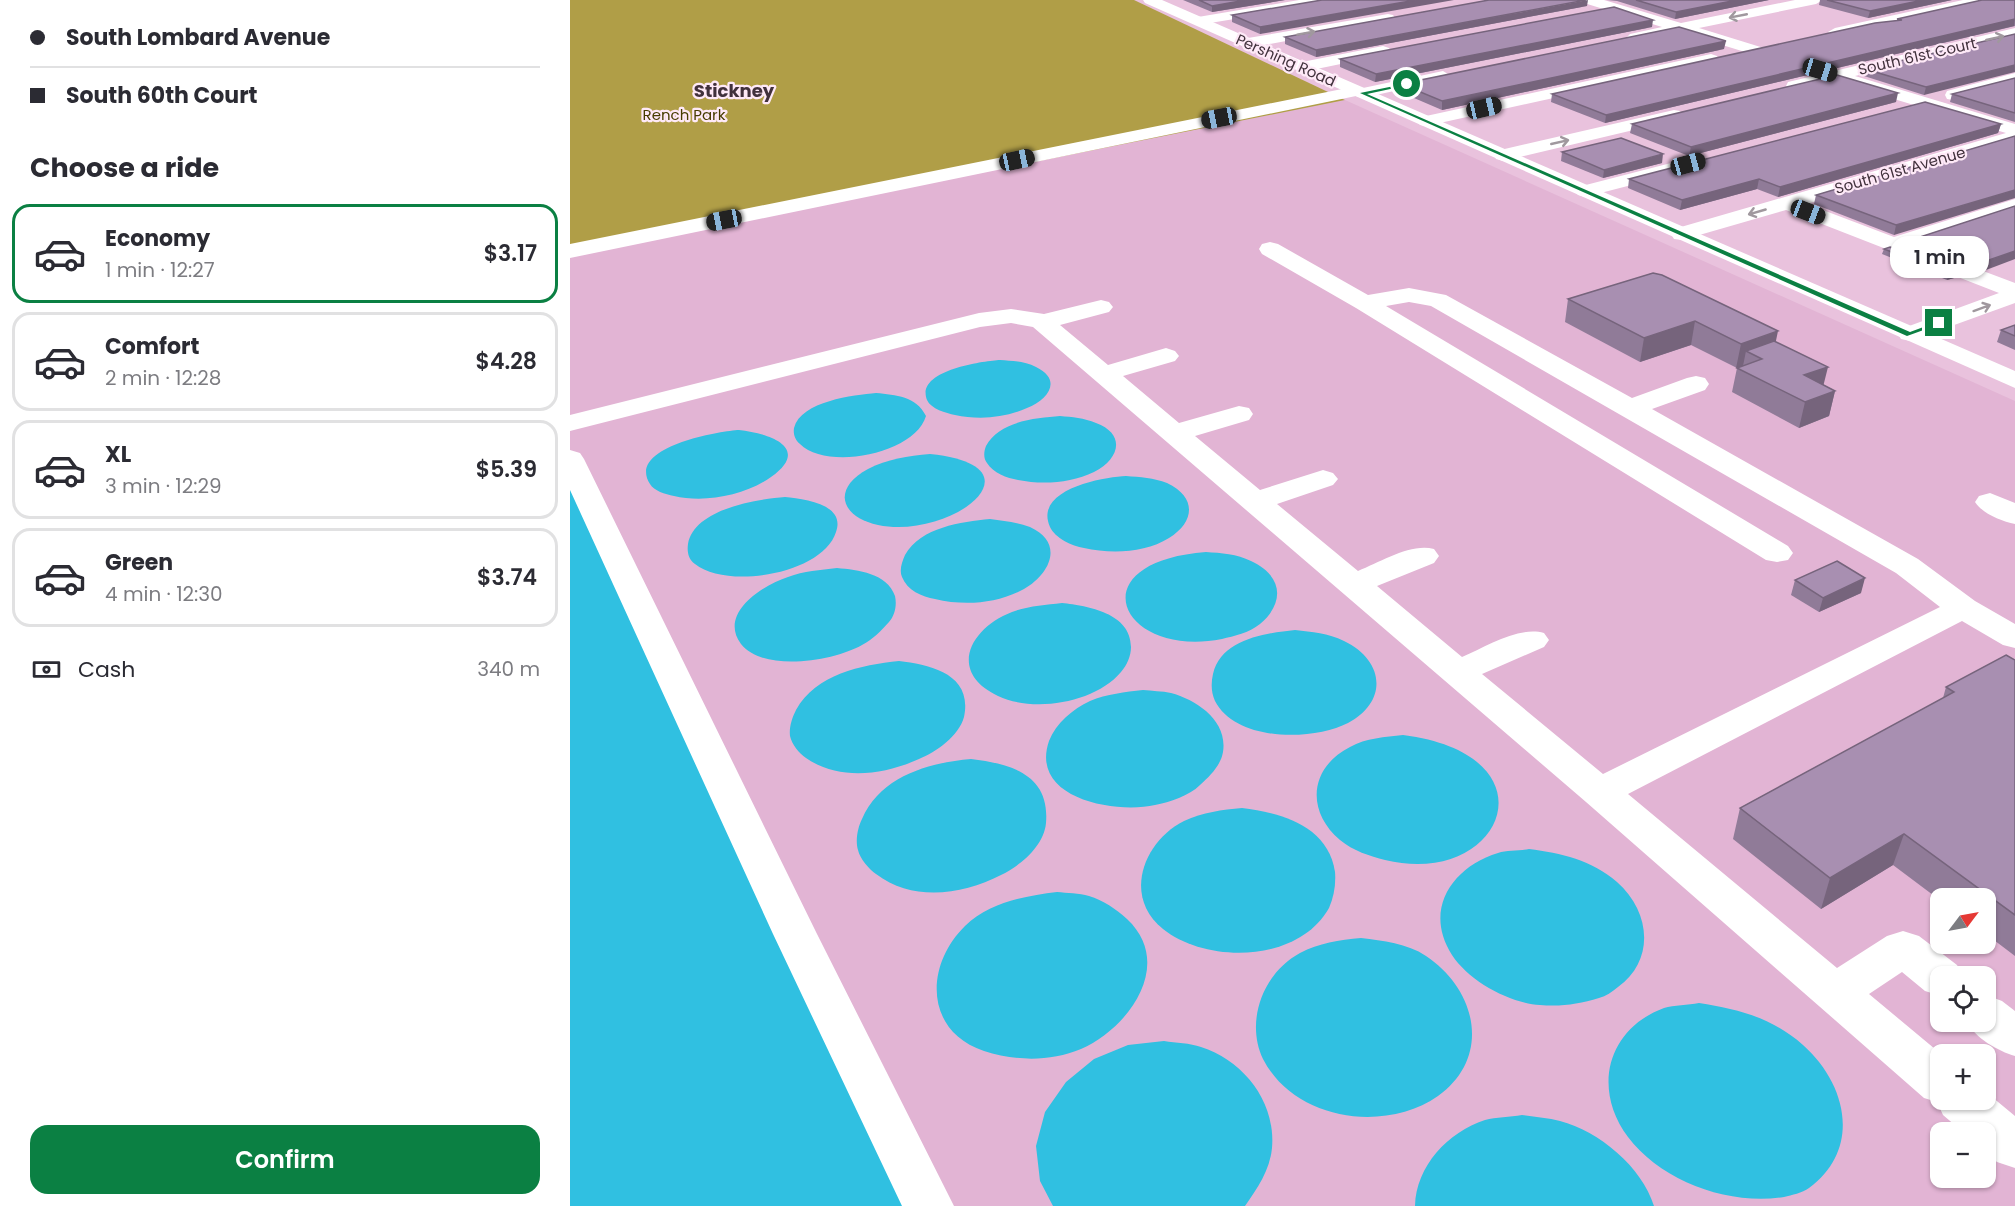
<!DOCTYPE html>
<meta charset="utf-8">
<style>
:root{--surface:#fff;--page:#f2f2f3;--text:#2b2b33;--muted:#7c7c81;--line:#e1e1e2;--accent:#0b8043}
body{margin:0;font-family:Poppins,sans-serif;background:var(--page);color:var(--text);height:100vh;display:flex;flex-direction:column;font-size:22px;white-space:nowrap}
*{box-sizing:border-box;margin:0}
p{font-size:20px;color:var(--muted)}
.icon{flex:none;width:33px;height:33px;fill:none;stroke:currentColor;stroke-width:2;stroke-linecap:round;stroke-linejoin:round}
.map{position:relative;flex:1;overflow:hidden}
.sheet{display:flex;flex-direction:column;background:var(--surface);width:570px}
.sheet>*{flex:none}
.banner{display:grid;align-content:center;height:132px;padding:0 30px;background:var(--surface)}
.needle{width:39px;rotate:58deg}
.tools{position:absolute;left:1360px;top:888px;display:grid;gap:12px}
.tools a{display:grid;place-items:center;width:66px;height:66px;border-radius:12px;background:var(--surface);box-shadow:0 2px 4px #0004;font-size:30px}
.end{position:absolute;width:27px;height:27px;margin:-14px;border:8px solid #0b8043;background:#fff;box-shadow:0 0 0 3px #fff}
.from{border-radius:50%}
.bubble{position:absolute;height:42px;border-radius:18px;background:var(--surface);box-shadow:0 2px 4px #0004;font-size:20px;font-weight:600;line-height:42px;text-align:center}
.car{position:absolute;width:18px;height:36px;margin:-18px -9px;border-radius:8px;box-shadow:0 0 4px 2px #0007;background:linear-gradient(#222 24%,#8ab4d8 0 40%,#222 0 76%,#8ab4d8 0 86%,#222 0)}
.banner b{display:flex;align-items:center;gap:21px;height:57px;font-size:22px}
.banner b+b{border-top:2px solid var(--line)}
.banner i{width:15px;height:15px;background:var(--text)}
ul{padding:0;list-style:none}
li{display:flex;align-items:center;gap:18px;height:99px;margin:0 12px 9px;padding:0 18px;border:3px solid var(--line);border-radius:18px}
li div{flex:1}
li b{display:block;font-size:22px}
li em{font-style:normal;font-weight:600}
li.selected{border-color:var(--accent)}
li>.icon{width:54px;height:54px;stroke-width:1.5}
h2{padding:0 30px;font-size:27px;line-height:72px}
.pay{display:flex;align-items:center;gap:15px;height:66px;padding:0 30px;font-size:22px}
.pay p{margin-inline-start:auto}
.button{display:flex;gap:12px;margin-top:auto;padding:12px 30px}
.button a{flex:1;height:69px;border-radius:18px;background:var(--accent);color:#fff;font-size:24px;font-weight:600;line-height:69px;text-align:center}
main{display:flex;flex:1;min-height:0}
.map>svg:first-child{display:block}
</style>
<main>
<section class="sheet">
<div class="banner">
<b><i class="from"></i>South Lombard Avenue</b>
<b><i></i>South 60th Court</b>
</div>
<h2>Choose a ride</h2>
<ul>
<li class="selected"><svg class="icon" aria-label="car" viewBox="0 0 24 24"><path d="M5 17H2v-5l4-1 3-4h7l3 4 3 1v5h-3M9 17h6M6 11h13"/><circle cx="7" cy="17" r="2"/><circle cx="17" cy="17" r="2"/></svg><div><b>Economy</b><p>1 min · 12:27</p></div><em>$3.17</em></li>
<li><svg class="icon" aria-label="car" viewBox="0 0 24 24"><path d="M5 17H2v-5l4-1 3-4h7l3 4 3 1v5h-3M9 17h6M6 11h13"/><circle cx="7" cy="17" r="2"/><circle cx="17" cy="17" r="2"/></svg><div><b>Comfort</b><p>2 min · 12:28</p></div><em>$4.28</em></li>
<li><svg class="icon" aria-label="car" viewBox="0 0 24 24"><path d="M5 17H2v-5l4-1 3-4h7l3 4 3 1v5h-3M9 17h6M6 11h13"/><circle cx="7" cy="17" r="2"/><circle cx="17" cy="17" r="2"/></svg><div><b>XL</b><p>3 min · 12:29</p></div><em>$5.39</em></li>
<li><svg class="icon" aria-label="car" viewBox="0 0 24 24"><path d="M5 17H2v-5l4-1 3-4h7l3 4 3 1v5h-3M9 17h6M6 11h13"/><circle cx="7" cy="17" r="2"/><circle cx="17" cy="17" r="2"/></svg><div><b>Green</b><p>4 min · 12:30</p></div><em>$3.74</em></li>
</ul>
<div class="pay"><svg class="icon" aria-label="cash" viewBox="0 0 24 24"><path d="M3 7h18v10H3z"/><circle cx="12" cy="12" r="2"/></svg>Cash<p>340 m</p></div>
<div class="button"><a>Confirm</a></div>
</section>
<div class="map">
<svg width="1445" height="1206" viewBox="0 0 1445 1206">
<rect width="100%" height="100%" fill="#e9c2dd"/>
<path fill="#e2b4d4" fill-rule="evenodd" d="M775,100L1445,401V1206H0V254ZM1371,898H1416V944H1371ZM1371,976H1416V1022H1371ZM1371,1054H1416V1100H1371ZM1371,1132H1416V1178H1371Z"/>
<path fill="#b09e47" d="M0,0H564L775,100L0,254Z"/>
<g fill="#30c0e1">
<path d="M430,360C442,361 455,361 466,367C493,380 478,400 457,408C435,418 409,420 385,415C376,413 361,409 357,400C345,370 414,361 430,360Z"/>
<path d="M306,393C326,395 346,396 356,416C345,454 257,471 230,444C225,440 223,434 224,428C231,401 284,395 306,393Z"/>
<path d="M490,416C502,417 514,418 526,423C556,434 550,459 524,472C501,483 473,485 448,480C437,478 423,473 417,463C413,458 414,451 416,446C429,421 466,418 490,416Z"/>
<path d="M169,430C197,433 243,447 201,477C175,496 134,503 104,496C95,494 84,491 80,484C56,447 149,431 169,430Z"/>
<path d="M360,454C477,466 381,540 308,525C271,517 261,489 298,469C317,459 338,456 360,454Z"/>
<path d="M556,476C570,477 584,478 597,483C627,497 625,522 599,538C575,553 541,554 514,548C502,546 485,538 480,527C463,489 534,477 556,476Z"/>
<path d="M0,487L340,1206H0Z"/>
<path d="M215,497C234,499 276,504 266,532C253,574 157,590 125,564C118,559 117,551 118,544C124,509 187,499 215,497Z"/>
<path d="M420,519C434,521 447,522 460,527C495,543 480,574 454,589C427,604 394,606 365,599C352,597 337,590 332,577C329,570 332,562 335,555C351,527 391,522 420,519Z"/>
<path d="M636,552C651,553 667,554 681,561C712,575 716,602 690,624C679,633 664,636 652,639C550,659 506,562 636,552Z"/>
<path d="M267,568C288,570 317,573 325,596C327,605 325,615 319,622C311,631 303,639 292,645C264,661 194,673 171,644C148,613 193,585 218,577C234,571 250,570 267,568Z"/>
<path d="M492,603C518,606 561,613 561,647C561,656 557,665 551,672C525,703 464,713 428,696C377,672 400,628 442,612C458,606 475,605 492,603Z"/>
<path d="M725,630C742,632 758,633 774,641C814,660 819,701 778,723C743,741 666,742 645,701C641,692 641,683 643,674C651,639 696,633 725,630Z"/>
<path d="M329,661C361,665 403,674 394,717C389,736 366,752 349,759C314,775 269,781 236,758C229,753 222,745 220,736C219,727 222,718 226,710C246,674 291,665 329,661Z"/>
<path d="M573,690C582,691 592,691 601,693C627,700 658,721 653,752C651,765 640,776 630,785C619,796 600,802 585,805C546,814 459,799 479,741C486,723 503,709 520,701C537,694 555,692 573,690Z"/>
<path d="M833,735C989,755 933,889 815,860C800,856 783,851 770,840C736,811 739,768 780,747C796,738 815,737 833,735Z"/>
<path d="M401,759C441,764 480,774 476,823C474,846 450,866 431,875C392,895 343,902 306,874C299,869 290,859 288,850C285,840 288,827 292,819C311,776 358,763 401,759Z"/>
<path d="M672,808C712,813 758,826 765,872C766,884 764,897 759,908C728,963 637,964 593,929C552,896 574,841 614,821C633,812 652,810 672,808Z"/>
<path d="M959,849C991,853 1022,860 1047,882C1081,912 1085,960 1048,987C1042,992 1036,996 1029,998C1009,1004 991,1007 970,1005C939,1003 899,981 882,955C853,910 882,867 928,853C937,850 949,851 959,849Z"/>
<path d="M487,892C497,893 509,893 519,896C533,900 546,909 557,919C605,964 559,1028 511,1049C480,1062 445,1061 414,1051C354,1031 355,965 395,926C420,902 455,896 487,892Z"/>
<path d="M791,938C813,941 837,943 856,956C907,990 922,1057 868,1096C815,1133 725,1121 693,1059C675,1021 693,973 730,953C749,943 769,940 791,938Z"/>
<path d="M1129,1003C1168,1009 1203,1018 1233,1045C1277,1084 1292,1149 1239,1188C1232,1193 1222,1195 1214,1197C1159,1206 1091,1181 1058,1137C1022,1089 1037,1029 1094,1008C1104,1005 1118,1005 1129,1003Z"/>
<path d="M594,1041C606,1043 620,1043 631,1047C674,1061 706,1102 702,1148C700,1170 687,1189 675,1206H483L470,1181L466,1146L475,1112L496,1082L524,1059L558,1045Z"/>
<path d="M952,1115C965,1117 978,1118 990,1121C1029,1131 1072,1167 1084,1206H845C846,1166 878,1132 915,1120C926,1117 940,1117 952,1115Z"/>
</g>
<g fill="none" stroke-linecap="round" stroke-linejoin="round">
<g fill="#fff" fill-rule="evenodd">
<path d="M729,0H761L754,4L628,25L621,21L628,17Z"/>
<path d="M1012,0H1034L1111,23L1225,0H1253L1246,4L1129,28L1233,60L1235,63L1233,66L1227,68L1110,32L1065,42L1060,40L1057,37L1060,34L1092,27L1014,3Z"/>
<path d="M1393,0H1419L1412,4L1265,36L1258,32L1265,28Z"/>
<path d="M818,14L823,15L825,18L823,21L678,48L670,43L678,38Z"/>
<path d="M1445,28V38L1285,76L1445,124V142L1237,204L1324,237L1445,199V212L1344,245L1445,283V303L1340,341L1331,339L1328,334L1331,329L1429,293L1216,210L1112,240L1104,239L1101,234L1104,229L1436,133L1278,85L1276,81L1278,78L1224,91L1216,86L1218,82Z"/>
<path d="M813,46L819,48L821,51L819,54L732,72L724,67L732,62Z"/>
<path d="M1141,54L1147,56L1149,59L1147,62L856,126L850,125L847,121L850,117L856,116Z"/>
<path d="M873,71L881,76L879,79L792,98L786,96L0,258V244L787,86L793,88Z"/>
<path d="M1445,73V83L1383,100L1377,99L1375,95L1377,91Z"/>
<path d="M1104,110L1110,111L1113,115L1110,119L933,161L926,159L924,155L926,151Z"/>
<path d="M1101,163L1108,165L1111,169L1108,173L1015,197L1008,195L1005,191L1008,187Z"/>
<path d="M700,242L708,244L798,295L839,288L876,295L1062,398L1117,378L1126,376L1135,378L1139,384L1135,390L1082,409L1348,559L1405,601L1445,624V648L1433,645L1392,621L1058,794L1267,968L1317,936L1333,931L1349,936L1387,965L1393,976H1371V996L1355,991L1332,972L1299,994L1371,1054V1100H1416V1092L1445,1116V1168L1427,1162L1416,1152V1132H1393L1373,1115L1367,1102L1354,1098L1016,802L463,327L441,323L410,327L0,431V415L409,313L441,309L474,314L531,300L539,302L543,307L539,312L490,325L538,365L596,348L605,351L609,356L605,361L553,376L609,423L669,406L679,408L683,414L679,420L625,436L690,490L753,470L763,473L768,479L763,485L707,504L788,571C811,562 840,543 864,549L869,556L864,563L807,586L892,657C916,647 948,626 974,633L979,640L974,647L912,674L1033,774L1370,607L1326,573L861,306L839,302L816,306L1218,546L1223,553L1218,560L1207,562L1196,560L786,308L692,254L689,249L692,244Z"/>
<path d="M0,450L10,453L14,459L247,934L384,1206H332L203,934L0,490Z"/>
<path d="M1420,493L1445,503V524C1431,521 1413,514 1405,502L1409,496Z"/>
<path d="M1416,995L1432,1001L1445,1011V1056C1428,1051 1405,1038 1397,1022H1416Z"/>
</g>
<path fill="#fff" fill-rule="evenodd" d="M573,0H592L1445,371V388L575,3Z"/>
</g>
<g fill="#907b98">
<path d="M613,0H715L642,12Z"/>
<path d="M752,0L690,34L662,22V15Z"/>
<path d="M1037,0H1199L1105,19L1047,1Z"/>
<path d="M1250,0H1382L1298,18L1249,5Z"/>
<path d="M1445,0V26L1035,123L981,102L982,94L1327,21V19Z"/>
<path d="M1017,6L746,57L715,44V37Z"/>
<path d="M1082,27L805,82L770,67V59Z"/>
<path d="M1445,34L1354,95L1294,76L1295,69Z"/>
<path d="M1154,49L872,110L830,92L831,84Z"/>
<path d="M1445,78V122L1380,102L1382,94Z"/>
<path d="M1326,102L1119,156L1060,133L1062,124Z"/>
<path d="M1431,124L1428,133L1208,197L1187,189L1110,210L1058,188L1059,179Z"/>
<path d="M1445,136L1324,235L1244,204L1246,195Z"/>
<path d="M992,152L1092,163L1033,178L991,161Z"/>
<path d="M1445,206L1416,270L1351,245L1353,236Z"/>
<path d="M1314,249L1386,272L1384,278L1377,280L1312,254Z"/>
<path d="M1083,273L1206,342L1254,385L1265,391L1259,416L1229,428L1162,392L1167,368L1121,345L1070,362L995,322L998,299Z"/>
<path d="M1445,325V350L1427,342L1431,330Z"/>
<path d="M1225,580L1291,593L1249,612L1221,595Z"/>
<path d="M1445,660V956L1416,934V898H1371V901L1323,865L1251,909L1163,839L1170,808L1373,698L1376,687Z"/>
</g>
<g fill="#76647c">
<path d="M676,0H715L642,12V6Z"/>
<path d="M846,0H884L690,34V27Z"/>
<path d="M1018,0L1017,6L746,57V50Z"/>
<path d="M1167,0H1199L1105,19L1106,12Z"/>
<path d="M1353,0H1382L1298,18L1300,11Z"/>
<path d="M1445,19L1444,26L1035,123L1036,115Z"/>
<path d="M1083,20L1082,27L805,82L806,74Z"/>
<path d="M1156,41L1154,49L872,110V101Z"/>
<path d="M1445,65V72L1354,95L1356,87Z"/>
<path d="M1328,93L1326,102L1119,156L1121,147Z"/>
<path d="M1431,124L1428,133L1208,197L1210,187Z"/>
<path d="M1093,154L1092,163L1033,178L1034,170Z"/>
<path d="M1189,179L1187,189L1110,210L1112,200Z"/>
<path d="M1445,190V198L1324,235L1326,225Z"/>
<path d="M1445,251V259L1416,270L1419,260Z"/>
<path d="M1386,272L1384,278L1377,280L1379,274Z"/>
<path d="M1125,321L1121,345L1070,362L1074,338Z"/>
<path d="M1208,331L1203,355L1176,351L1173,366L1166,368L1171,344Z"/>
<path d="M1258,367L1252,391L1234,375Z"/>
<path d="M1265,391L1259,416L1229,428L1235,402Z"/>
<path d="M1295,578L1291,593L1249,612L1253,598Z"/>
<path d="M1334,834L1323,865L1251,909L1260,878Z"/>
</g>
<g fill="#a88fb1" stroke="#76647c" stroke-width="1.5">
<path d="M629,0H676L642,6Z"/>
<path d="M752,0H846L690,27L662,15Z"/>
<path d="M919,0H1016L746,50L715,37Z"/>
<path d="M1066,0H1167L1106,12Z"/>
<path d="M1257,0H1353L1300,11Z"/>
<path d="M1412,0H1445V19L1036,115L982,94L1305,23L1332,20L1327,19Z"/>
<path d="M1044,7L1083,20L806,74L770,59Z"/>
<path d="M1109,27L1156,41L872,101L831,84Z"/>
<path d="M1445,34V65L1356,87L1295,69Z"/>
<path d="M1267,75L1328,93L1121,147L1062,124Z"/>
<path d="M1445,78V113L1382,94Z"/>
<path d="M1355,102L1431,124L1210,187L1189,179L1112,200L1059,179Z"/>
<path d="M1445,136V190L1326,225L1246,195Z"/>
<path d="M1051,138L1093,154L1034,170L992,152Z"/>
<path d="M1445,206V251L1419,260L1353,236Z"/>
<path d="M1320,247L1386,272L1379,274L1314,249Z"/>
<path d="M1083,273L1092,275L1208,331L1171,344L1125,321L1074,338L998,299Z"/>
<path d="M1445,325V336L1431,330Z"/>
<path d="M1204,341L1258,367L1234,375L1265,391L1235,402L1167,368L1192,359L1176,351Z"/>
<path d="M1267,561L1295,578L1253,598L1225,580Z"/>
<path d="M1436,655L1445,660V915L1334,834L1260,878L1170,808L1384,692L1376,687Z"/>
</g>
<defs><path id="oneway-shaft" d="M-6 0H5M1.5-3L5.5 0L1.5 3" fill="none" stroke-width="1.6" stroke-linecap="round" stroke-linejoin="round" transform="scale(1.5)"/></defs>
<g stroke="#a0989e">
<use href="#oneway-shaft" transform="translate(1168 16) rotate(169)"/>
<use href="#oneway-shaft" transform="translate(736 33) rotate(-10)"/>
<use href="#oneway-shaft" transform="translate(1425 38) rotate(-13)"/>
<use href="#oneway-shaft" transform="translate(990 142) rotate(-13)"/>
<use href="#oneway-shaft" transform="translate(1187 212) rotate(164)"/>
<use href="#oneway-shaft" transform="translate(1412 308) rotate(-20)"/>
</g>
<path fill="#0b8043" d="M839,83V85L797,94L1340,332L1367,322L1373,323L1337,336L790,93Z"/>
<g text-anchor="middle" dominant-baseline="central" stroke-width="4.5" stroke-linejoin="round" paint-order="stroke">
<g font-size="15" fill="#41313c" stroke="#fee9f7">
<text transform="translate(1347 56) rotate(-13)">South 61st Court</text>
<text transform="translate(716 60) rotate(24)">Pershing Road</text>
<text transform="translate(1330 170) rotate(-16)">South 61st Avenue</text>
</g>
<g font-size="15" fill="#473c00" stroke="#fee9f7">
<text x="114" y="114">Rench Park</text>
</g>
<g font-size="18" font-weight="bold" fill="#41313c" stroke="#fee9f7">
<text x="164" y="90">Stickney</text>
</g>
</g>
</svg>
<div class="tools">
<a><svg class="needle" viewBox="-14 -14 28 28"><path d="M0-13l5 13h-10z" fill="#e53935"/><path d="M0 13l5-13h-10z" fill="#7c7c81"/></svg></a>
<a><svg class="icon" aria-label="locate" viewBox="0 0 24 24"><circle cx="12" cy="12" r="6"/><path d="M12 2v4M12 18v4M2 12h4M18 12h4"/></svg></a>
<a>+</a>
<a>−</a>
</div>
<i class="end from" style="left:837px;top:84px"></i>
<i class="end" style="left:1369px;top:323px"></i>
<div class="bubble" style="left:1320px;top:236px;width:99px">1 min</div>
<i class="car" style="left:1250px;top:70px;rotate:107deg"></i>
<i class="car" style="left:914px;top:108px;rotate:77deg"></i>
<i class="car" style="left:649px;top:118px;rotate:259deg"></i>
<i class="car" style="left:447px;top:160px;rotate:78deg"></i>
<i class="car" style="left:1118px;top:164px;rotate:75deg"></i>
<i class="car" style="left:1238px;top:212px;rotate:111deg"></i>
<i class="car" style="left:154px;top:220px;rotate:259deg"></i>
</div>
</main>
